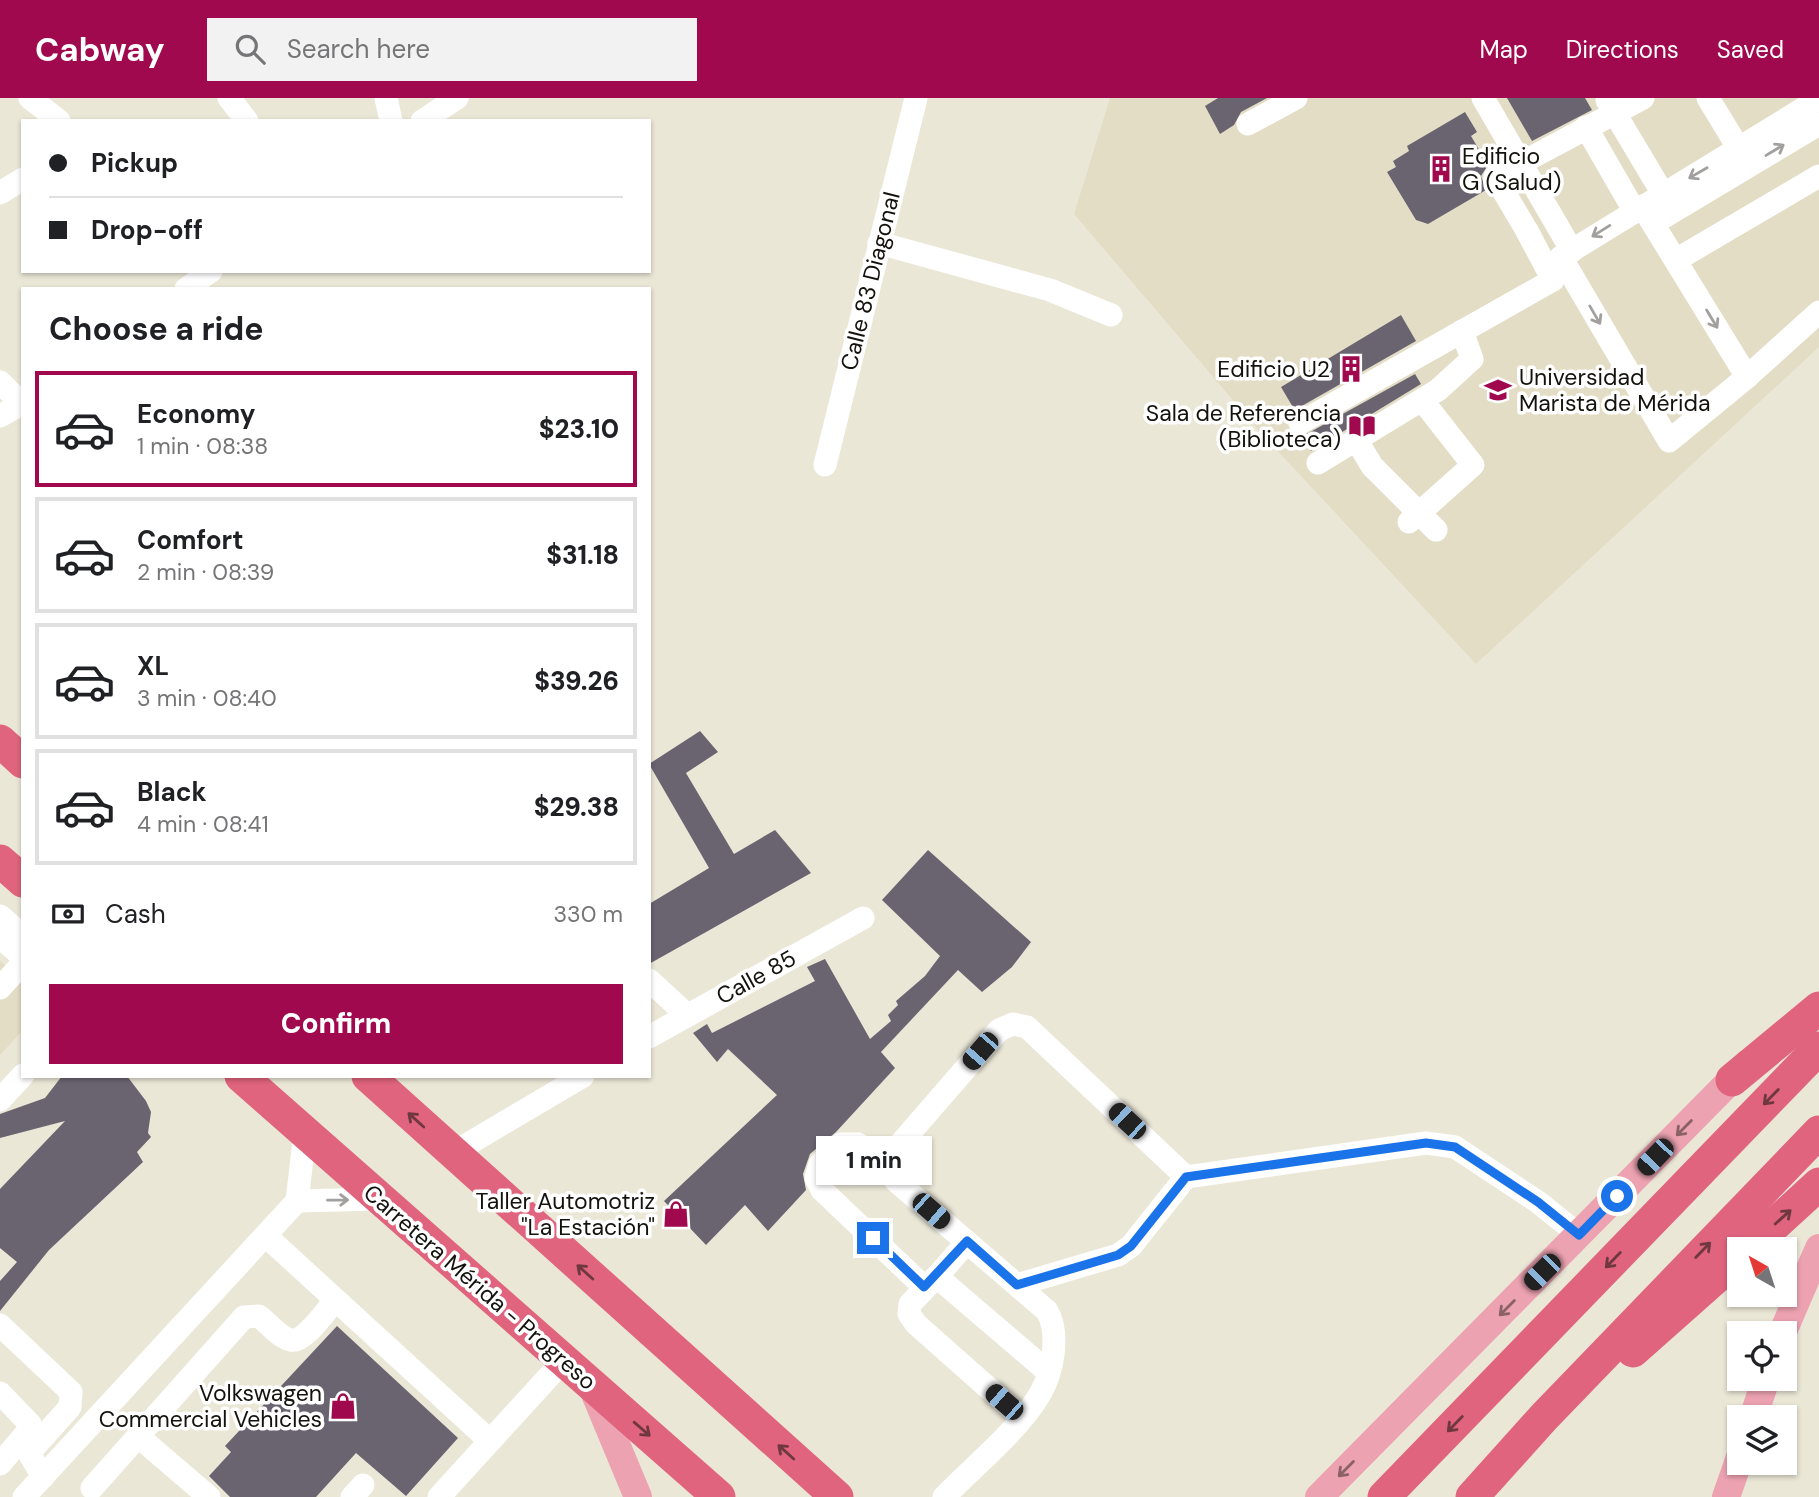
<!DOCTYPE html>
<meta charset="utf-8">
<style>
:root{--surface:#fff;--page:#f2f2f2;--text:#202124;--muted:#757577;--line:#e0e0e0;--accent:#a0094e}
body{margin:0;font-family:"DM Sans",sans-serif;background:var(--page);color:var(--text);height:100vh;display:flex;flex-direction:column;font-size:26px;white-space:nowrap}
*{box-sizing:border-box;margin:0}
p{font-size:23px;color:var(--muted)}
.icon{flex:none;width:38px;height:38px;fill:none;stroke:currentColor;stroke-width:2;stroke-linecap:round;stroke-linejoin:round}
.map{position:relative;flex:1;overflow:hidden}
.drawer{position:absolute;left:21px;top:189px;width:630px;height:791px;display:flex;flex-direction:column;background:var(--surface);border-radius:0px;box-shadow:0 2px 5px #0004}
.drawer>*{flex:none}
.banner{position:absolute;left:21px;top:21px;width:630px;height:154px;border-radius:0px;box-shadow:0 2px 5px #0004;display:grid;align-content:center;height:154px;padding:0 28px;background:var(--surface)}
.needle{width:46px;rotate:321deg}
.controls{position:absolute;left:1727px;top:1139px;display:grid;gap:14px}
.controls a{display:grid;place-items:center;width:70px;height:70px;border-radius:0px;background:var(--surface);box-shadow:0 2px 5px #0004;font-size:35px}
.end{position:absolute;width:32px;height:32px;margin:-16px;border:9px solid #1a73e8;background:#fff;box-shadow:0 0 0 4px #fff}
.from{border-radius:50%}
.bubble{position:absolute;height:49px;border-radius:0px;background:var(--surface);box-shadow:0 2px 5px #0004;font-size:23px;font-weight:800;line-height:49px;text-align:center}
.car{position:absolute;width:21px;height:42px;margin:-21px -10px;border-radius:9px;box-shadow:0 0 5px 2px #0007;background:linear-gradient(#222 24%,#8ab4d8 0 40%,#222 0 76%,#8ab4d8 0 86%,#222 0)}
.banner b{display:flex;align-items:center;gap:24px;height:66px;font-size:26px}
.banner b+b{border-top:2px solid var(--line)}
.banner i{width:18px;height:18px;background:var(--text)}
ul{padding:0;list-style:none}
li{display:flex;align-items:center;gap:21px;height:116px;margin:0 14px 10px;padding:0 14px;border:4px solid var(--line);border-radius:0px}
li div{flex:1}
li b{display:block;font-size:26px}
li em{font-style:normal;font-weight:800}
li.on{border-color:var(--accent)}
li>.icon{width:63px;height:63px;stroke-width:1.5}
h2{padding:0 28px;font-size:32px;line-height:84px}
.pay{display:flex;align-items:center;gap:18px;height:77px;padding:0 28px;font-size:26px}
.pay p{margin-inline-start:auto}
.cta{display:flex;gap:14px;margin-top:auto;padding:14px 28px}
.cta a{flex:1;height:80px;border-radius:0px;background:var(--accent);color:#fff;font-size:28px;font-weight:800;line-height:80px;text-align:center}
header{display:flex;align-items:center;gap:42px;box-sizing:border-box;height:98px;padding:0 35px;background:var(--accent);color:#fff}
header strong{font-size:33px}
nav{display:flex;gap:38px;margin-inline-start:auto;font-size:24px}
.search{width:490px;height:63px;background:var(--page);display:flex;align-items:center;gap:18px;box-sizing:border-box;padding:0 24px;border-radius:0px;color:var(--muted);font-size:26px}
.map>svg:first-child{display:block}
</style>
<header>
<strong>Cabway</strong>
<div class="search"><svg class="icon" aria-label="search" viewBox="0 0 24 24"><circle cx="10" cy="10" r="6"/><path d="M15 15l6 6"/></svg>Search here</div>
<nav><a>Map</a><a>Directions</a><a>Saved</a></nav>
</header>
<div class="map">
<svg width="1819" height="1399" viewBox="0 0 1819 1399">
<rect width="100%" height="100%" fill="#ebe7d7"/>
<g fill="#e3ddc6">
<path d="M1110,0H1819V249L1476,566L1261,335L1074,116Z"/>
<path d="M0,863L23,882V932L0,957Z"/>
</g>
<g fill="#6a6471">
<path d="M1218,0H1267L1241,14L1234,27L1220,36L1205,8Z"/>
<path d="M1507,0H1585L1592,12L1532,43Z"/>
<path d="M1465,14L1477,34L1471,38L1488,67L1481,78L1486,92L1428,126L1416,122L1387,74L1396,69L1393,63L1409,53L1407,48Z"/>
<path d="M1401,217L1416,243L1293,313L1287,322L1284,317L1294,311L1281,289Z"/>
<path d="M1415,276L1421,286L1311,353L1303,338Z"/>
<path d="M700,633L718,654L686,675L734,756L775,732L811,775L649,866V806L709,770L649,666Z"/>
<path d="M928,752L1031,844L1012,869L982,894L958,872L881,954L895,970L836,1034L810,1056L803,1076L806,1092L768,1133L745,1107L706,1147L664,1103L777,997L728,951L717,964L693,935L707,926L712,935L815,883L807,869L825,861L870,941L891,923L888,917L898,907L896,903L925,878L940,858L882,802Z"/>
<path d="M62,978H127L146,1003L151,1014L148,1035L151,1039L137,1054L143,1064L49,1152L0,1213V1183L17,1164L0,1150V1091L65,1023L0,1040V1016L45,1000Z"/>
<path d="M337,1228L458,1340L406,1398L356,1355L316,1399H230L209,1378L231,1354L225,1348Z"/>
</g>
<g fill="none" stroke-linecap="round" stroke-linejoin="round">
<g stroke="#fff" stroke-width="23">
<path d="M30,0L59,23"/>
<path d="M229,0L247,23"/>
<path d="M386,0L391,23"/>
<path d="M1483,0L1572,153"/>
<path d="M1708,0L1739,51"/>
<path d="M1819,1L1561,159L1669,343L1747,279L1819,214"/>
<path d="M1607,2L1663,96"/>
<path d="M422,23L457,0"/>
<path d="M1248,26L1296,0"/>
<path d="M1586,29L1635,114"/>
<path d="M0,95L23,81"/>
<path d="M1642,108L1747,279"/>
<path d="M1654,125L1819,26"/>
<path d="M1530,138L1495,79L1643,0"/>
<path d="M879,145L1050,192L1111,217"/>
<path d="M1676,162L1819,78"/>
<path d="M186,191L211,173"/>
<path d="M0,284L23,307"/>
<path d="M0,318L23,305"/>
<path d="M1300,325L1553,182L1527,133"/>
<path d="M1357,343L1372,368L1436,432"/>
<path d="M1318,365L1438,292L1472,261L1462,233"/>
<path d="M825,367L916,0"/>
<path d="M1409,424L1473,367L1422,302"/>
<path d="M0,818L23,838"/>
<path d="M0,839L23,859"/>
<path d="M649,882L687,917"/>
<path d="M0,890L23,865"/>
<path d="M649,939L863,820"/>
<path d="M0,1002L23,977"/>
<path d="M453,1055L583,978"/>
<path d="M889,1063L858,1046H841L820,1066L816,1080L822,1092L924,1189"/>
<path d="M297,1103L379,1101"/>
<path d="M266,1138L490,1343"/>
<path d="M967,1144L939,1176L943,1184L1047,1273"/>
<path d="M939,1176L910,1206L909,1216L916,1226L1021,1319"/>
<path d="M1017,1187L1118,1157L1131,1148L1186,1079"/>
<path d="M0,1227L71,1294L70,1309L29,1355L43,1379"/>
<path d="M0,1295L30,1326L29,1332L0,1366"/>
<path d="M139,1339L209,1399"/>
<path d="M92,1390L244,1219L259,1218C268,1225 280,1240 291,1242C303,1246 327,1212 335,1202"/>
<path d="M24,1399L297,1103L305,1035"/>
<path d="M352,1399L363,1387"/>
<path d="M439,1399L564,1262"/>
<path d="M944,1399C974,1368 1019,1332 1040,1296C1053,1274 1060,1235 1047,1213L896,1083L888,1070L889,1059L999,932L1013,926L1027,929L1186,1079L1426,1045L1455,1049L1538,1104L1579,1137"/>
</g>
<g stroke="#eca2b1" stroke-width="28">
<path d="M1782,1236L1819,1150"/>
<path d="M591,1286L638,1399"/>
<path d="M1753,1320L1766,1281"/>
<path d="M1319,1399L1747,966"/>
<path d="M1726,1399L1740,1359"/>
</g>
<g stroke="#e0647d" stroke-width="33">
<path d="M0,643L23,664"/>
<path d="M0,763L23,783"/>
<path d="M241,978L719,1399"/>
<path d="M368,978L837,1399"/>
<path d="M1732,982L1819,910"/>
<path d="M1747,1152L1819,1086"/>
<path d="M1633,1253L1740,1158"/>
<path d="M1384,1399L1819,950"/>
<path d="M1472,1399L1544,1319L1819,1034"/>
</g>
</g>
<defs><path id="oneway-shaft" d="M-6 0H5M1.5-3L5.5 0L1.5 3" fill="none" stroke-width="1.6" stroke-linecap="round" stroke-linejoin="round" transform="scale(1.75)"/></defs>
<g stroke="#a1a09e">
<use href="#oneway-shaft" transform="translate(1775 52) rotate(-31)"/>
<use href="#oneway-shaft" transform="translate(1698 75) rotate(150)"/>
<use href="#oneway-shaft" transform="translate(1601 133) rotate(148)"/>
<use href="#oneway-shaft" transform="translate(1595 217) rotate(60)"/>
<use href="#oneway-shaft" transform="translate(1712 221) rotate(59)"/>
<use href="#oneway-shaft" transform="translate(338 1102) rotate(-1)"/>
</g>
<g stroke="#6f373f">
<use href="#oneway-shaft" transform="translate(1771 999) rotate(134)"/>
<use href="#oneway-shaft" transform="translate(416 1022) rotate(-138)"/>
<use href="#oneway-shaft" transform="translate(1783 1119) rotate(-42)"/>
<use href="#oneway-shaft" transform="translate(1703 1152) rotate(-46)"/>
<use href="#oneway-shaft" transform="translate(1613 1162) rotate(134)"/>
<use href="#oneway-shaft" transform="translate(585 1174) rotate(-138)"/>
<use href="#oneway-shaft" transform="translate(1455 1326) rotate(134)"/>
<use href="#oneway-shaft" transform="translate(642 1331) rotate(41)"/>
<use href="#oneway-shaft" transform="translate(786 1354) rotate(-138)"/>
</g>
<g stroke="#8a6167">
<use href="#oneway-shaft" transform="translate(1684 1030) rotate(135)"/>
<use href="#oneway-shaft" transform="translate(1507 1210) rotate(135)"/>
<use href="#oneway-shaft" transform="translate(1346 1371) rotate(135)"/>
</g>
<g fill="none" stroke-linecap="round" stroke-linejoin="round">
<path stroke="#1a73e8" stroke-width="9" d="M873,1140L924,1189L967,1143L1017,1187L1118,1157L1131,1148L1186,1079L1426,1045L1455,1049L1538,1104L1579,1137L1617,1098"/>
</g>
<defs>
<symbol id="building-bare" viewBox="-9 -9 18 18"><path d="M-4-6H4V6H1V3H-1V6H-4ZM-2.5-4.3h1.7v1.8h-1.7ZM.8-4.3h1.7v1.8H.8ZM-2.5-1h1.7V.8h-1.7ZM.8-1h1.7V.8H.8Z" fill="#a0094e" stroke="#fff" stroke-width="2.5" paint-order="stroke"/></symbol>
<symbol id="university-bare" viewBox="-9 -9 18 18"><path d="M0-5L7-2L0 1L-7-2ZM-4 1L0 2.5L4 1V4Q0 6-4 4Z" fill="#a0094e" stroke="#fff" stroke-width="2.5" paint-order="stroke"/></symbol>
<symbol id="library-bare" viewBox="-9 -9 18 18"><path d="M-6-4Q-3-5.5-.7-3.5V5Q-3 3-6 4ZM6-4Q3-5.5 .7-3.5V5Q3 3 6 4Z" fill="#a0094e" stroke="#fff" stroke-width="2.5" paint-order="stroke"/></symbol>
<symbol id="shop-bare" viewBox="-9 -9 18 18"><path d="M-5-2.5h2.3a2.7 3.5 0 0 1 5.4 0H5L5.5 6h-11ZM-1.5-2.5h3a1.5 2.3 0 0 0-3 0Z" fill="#a0094e" stroke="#fff" stroke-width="2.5" paint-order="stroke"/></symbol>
</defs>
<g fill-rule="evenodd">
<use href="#building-bare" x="1422" y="52" width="38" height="38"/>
<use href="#building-bare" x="1332" y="252" width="38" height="38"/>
<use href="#university-bare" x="1479" y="273" width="38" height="38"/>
<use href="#library-bare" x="1343" y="309" width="38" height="38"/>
<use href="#shop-bare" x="657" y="1097" width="38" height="38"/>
<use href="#shop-bare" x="324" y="1289" width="38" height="38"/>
</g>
<g text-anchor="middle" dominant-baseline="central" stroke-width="7" stroke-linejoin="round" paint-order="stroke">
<g font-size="23" fill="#13120c" stroke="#fff" text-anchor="end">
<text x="1462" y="58" text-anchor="start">Edificio<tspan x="1462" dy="26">G (Salud)</tspan></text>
<text x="1330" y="271">Edificio U2</text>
<text x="1519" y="279" text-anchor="start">Universidad<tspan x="1519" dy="26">Marista de Mérida</tspan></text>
<text x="1341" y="315">Sala de Referencia<tspan x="1341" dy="26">(Biblioteca)</tspan></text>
<text x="655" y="1103">Taller Automotriz<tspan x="655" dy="26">"La Estación"</tspan></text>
<text x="322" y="1295">Volkswagen<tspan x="322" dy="26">Commercial Vehicles</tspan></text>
</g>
<g font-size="23" fill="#13120c" stroke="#fff">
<text transform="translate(870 183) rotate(-76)">Calle 83 Diagonal</text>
<text transform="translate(756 879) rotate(-29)">Calle 85</text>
<text transform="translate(480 1189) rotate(41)">Carretera Mérida - Progreso</text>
</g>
</g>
</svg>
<div class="controls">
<a><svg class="needle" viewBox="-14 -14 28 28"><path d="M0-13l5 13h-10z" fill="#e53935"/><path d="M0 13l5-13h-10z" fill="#757577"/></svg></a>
<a><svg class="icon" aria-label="locate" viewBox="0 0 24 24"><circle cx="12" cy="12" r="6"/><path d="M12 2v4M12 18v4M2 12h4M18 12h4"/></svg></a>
<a><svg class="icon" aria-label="layers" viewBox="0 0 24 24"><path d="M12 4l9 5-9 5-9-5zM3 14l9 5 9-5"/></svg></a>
</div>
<i class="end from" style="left:1617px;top:1098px"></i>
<i class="end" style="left:873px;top:1140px"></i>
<div class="bubble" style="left:816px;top:1038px;width:116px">1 min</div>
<i class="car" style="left:980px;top:953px;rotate:221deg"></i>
<i class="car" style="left:1127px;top:1023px;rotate:313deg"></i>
<i class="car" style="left:1655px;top:1059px;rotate:224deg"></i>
<i class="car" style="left:931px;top:1113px;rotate:131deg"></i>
<i class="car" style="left:1542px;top:1174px;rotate:225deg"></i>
<i class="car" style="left:1004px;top:1304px;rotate:311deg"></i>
<div class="banner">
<b><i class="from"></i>Pickup</b>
<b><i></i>Drop-off</b>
</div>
<section class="drawer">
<h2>Choose a ride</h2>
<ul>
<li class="on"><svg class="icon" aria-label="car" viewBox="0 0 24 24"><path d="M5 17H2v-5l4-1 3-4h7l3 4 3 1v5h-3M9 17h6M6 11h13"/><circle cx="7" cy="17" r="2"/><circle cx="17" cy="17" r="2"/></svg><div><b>Economy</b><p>1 min · 08:38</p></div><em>$23.10</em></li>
<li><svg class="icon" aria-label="car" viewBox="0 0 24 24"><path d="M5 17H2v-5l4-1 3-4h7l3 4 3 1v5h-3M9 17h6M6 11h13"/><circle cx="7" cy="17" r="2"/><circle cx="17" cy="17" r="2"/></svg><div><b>Comfort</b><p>2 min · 08:39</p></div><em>$31.18</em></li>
<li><svg class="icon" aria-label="car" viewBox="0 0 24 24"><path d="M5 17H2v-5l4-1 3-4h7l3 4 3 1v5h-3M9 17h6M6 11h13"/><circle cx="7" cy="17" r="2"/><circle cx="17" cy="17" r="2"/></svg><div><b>XL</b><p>3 min · 08:40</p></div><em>$39.26</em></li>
<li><svg class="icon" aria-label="car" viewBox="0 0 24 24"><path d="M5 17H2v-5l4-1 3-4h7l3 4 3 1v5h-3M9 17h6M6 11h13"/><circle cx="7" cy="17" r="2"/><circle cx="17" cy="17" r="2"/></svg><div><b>Black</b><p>4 min · 08:41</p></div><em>$29.38</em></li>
</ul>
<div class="pay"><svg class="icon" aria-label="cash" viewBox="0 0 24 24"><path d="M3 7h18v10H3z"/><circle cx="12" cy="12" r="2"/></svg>Cash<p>330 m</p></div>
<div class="cta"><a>Confirm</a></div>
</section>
</div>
